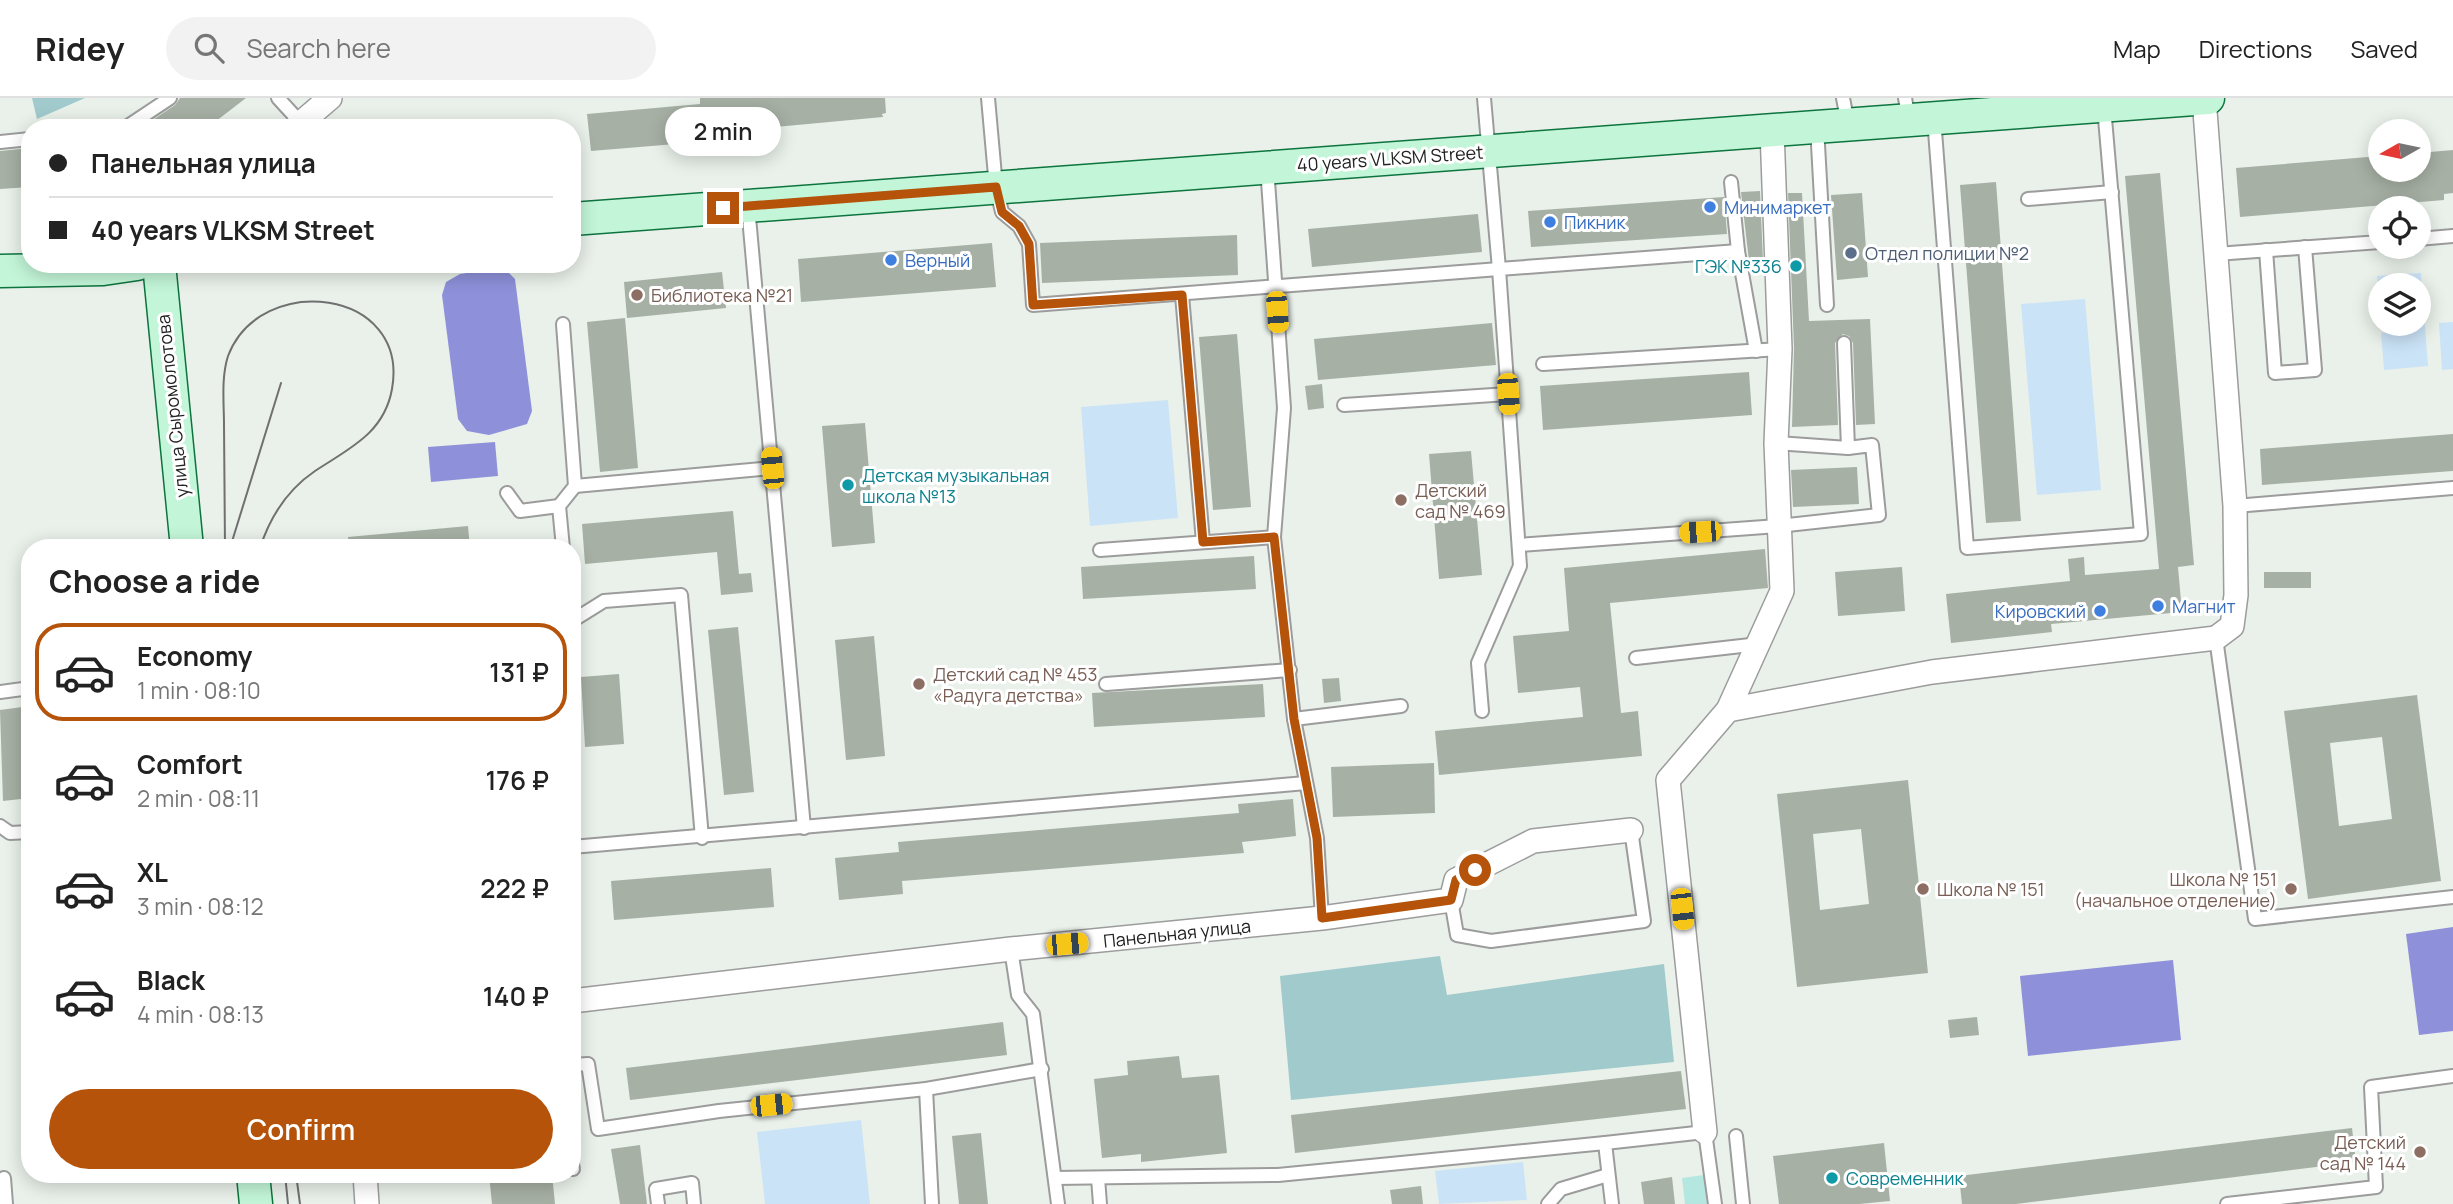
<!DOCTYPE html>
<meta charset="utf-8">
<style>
:root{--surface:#fff;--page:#f2f2f2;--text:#222;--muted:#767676;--line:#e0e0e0;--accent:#b45309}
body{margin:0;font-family:Manrope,sans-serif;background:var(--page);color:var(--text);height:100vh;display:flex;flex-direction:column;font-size:26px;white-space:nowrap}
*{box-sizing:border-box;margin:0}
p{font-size:23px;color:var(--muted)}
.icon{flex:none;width:38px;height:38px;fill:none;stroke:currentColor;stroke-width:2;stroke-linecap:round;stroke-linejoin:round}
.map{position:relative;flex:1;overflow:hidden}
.side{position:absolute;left:21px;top:441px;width:560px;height:644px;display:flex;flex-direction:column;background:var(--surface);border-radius:28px;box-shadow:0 4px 18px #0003}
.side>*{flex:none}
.banner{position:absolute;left:21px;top:21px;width:560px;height:154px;border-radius:28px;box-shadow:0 4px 18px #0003;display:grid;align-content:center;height:154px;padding:0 28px;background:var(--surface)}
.needle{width:46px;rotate:261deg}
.controls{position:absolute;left:2368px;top:21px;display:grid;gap:14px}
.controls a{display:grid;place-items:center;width:63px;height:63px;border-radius:50%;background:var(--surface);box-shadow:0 4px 18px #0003;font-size:35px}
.end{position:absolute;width:32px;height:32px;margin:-16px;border:9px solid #b45309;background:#fff;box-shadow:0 0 0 4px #fff}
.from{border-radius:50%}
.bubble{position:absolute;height:49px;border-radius:24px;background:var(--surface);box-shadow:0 4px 18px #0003;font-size:23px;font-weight:600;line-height:49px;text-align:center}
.car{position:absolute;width:21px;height:42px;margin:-21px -10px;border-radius:9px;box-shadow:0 0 5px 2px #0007;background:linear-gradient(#f5c518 24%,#345 0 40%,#f5c518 0 76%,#345 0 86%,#f5c518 0)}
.banner b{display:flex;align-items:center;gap:24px;height:66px;font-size:26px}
.banner b+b{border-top:2px solid var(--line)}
.banner i{width:18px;height:18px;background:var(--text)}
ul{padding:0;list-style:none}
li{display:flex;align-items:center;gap:21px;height:98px;margin:0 14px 10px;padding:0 14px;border:4px solid transparent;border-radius:28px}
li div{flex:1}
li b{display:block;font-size:26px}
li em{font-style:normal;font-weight:600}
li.on{border-color:var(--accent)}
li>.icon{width:63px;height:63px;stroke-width:1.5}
h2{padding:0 28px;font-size:32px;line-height:84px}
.primary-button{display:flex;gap:14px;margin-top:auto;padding:14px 28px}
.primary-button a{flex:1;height:80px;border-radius:42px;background:var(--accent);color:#fff;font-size:28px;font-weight:600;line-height:80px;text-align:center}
header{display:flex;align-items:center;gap:42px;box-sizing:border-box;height:98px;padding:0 35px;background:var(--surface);border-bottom:2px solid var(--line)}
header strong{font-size:33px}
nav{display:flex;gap:38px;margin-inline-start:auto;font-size:24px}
.search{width:490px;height:63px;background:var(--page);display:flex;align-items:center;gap:18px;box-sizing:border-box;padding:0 24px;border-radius:38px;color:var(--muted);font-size:26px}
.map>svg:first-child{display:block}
</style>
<header>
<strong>Ridey</strong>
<div class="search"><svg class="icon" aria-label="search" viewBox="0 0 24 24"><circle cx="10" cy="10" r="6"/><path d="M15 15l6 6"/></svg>Search here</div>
<nav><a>Map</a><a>Directions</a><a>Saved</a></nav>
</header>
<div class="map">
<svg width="2453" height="1106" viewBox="0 0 2453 1106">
<rect width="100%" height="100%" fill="#e9f1ea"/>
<path fill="#b4e7e0" d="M1704,1077L1707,1106H1685L1682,1080Z"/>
<g fill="#a1cacd">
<path d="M32,0H85L37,21Z"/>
<path d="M1440,858L1447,897L1664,866L1674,964L1291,1002L1280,878Z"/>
</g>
<g fill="#cbe3f7">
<path d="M2421,175L2423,210H2419L2418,187H2380V223L2377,178Z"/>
<path d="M2085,201L2101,392L2037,397L2021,206Z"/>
<path d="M2424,215L2428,268L2384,272L2381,235L2406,233V226H2418L2419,216Z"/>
<path d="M2453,224V271L2442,272L2439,225Z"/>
<path d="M1168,302L1178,420L1090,428L1081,309Z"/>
<path d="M861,1022L870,1106H765L757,1034Z"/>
<path d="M1523,1064L1527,1102L1439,1106L1435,1073Z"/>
</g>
<g fill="#8e90da">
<path d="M493,171L507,173L515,181L532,313L527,326L489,337L467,333L458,321L442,197L446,184L460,176Z"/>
<path d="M495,344L498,378L431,384L428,349Z"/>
<path d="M2453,829V933L2419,937L2406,836Z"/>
<path d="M2173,862L2181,942L2028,958L2020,878Z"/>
</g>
<g fill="#a7b0a5" fill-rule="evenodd">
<path d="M180,0H246L207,30H141L175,7Z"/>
<path d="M700,0H885L886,15L882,16L883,19L711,35L712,43L591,53L587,16L700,6Z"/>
<path d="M30,50V89L0,91V53Z"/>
<path d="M2453,52V95L2444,96V102L2240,119L2236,70L2380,58V72H2418V55Z"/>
<path d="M2160,75L2194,467L2178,469L2182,514L2051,526L2052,534L1951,545L1946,496L2070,483L2068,461L2084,459L2085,477L2159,471L2125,78Z"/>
<path d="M1996,84L2021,423L1986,425L1960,87Z"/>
<path d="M1760,93L1763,162L1749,163L1741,94Z"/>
<path d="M1788,95H1802L1809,223L1870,221L1875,326L1856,327L1853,245L1849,238L1843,236L1835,245L1838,327L1792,329L1794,250Z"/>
<path d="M1862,95L1868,179L1837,182L1831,97Z"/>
<path d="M1724,99L1727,136L1531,149L1528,113Z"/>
<path d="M1478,116L1482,154L1312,169L1308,131Z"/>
<path d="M1237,137L1238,177L1042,185L1040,145Z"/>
<path d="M992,145L996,189L801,204L798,161Z"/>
<path d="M722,174L726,210L627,220L624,184Z"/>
<path d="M625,220L638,370L600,374L587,224Z"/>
<path d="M1492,225L1496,267L1318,282L1314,241Z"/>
<path d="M1237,236L1251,409L1213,412L1199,239Z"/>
<path d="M1749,274L1752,317L1543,332L1540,288Z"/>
<path d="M1322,286L1324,310L1308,312L1305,288Z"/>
<path d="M865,325L875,445L832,449L822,328Z"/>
<path d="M2453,336V373L2262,387L2260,351Z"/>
<path d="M1471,353L1482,477L1439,481L1429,356Z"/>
<path d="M1857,369L1859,406L1793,409L1791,372Z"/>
<path d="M733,413L739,476L751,475L753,494L721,497L717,454L585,466L582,426Z"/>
<path d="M468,428L470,450H349L348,439Z"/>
<path d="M1765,451L1768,490L1610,505L1621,615L1638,613L1642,658L1439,677L1435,633L1583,619L1580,589L1518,595L1513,538L1569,533L1564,470Z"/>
<path d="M1254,458L1256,491L1083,501L1081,469Z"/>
<path d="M1902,469L1905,513L1838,518L1835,474Z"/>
<rect x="2264" y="474" width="47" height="16"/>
<path d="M738,529L754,694L724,697L708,532Z"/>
<path d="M874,538L885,658L846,662L835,542Z"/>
<path d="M619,576L624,646L585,649L581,579Z"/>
<path d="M1339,580L1341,603L1324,605L1322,581Z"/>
<path d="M1263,586L1265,619L1094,629L1092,595Z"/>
<path d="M2417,597L2441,783L2308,801L2284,613ZM2382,639L2392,721L2339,728L2330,645Z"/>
<path d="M30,608V700L3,703L0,612Z"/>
<path d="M1434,665L1435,715L1333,719L1331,669Z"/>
<path d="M1908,682L1928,875L1797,889L1777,696ZM1861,731L1869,806L1820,812L1813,736Z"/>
<path d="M1293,701L1296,738L1242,744L1244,755L902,783L903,796L839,802L835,760L899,754L898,744L1239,715L1238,706Z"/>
<path d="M771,770L774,809L614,822L611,783Z"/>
<path d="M1977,919L1979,937L1950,940L1948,922Z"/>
<path d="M1003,924L1007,957L630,1002L626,970Z"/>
<path d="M1179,958L1182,980L1219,977L1227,1055L1141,1064V1056L1102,1060L1094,981L1128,977L1127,963Z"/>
<path d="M1681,973L1686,1011L1295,1055L1291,1017Z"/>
<path d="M2352,1030L2356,1064L2016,1106H1962L1959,1078Z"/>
<path d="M981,1035L988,1106H959L952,1038Z"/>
<path d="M1884,1045L1890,1103L1859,1106H1779L1773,1058Z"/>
<path d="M640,1047L647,1106H620L611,1051Z"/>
<path d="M489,1076H552L555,1106H492Z"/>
<path d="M1672,1079L1675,1106H1644L1641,1084Z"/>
<path d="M1421,1088L1423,1106H1392L1390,1092Z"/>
</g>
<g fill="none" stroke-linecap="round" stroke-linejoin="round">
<defs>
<g id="lane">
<path d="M278,0L300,24"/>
<path d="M988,0L996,89L1002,114L1019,128L1029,146L1033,207L1499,171L1484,0"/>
<path d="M1843,0L1848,26"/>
<path d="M1905,0L1909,22"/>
<path d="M1934,20L1967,450L2141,436L2104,9"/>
<path d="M1817,29L1827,207"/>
<path d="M125,30L170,0"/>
<path d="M0,44L30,41"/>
<path d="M1267,69L1284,310L1274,439L1294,621L1317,740L1322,820"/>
<path d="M1731,84L1738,153L1756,253"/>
<path d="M2028,101L2112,94"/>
<path d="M748,108L804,730"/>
<path d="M2418,141L2453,138"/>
<path d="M2266,152L2275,275L2315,272L2305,149"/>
<path d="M2216,156L2380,144"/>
<path d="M1182,197L1203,444"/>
<path d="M1844,245L1848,350"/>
<path d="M1543,266L1780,251"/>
<path d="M1344,307L1508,296"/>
<path d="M575,388L772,370"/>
<path d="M507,395L520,413L559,408"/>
<path d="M2235,408L2453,390"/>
<path d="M1519,447L1778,428L1879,417L1872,347L1848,350L1776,345"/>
<path d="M563,450L559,408L575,388L563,226"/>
<path d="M1100,452L1274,439"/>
<path d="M572,523L604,503L681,497L702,740"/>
<path d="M2216,540L2255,821L2453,799"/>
<path d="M1636,560L1759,546"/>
<path d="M1106,586L1290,572"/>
<path d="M0,594L30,590"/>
<path d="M1482,613L1478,565L1520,468L1499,171L1738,153"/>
<path d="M1294,621L1401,608"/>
<path d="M0,728L10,735L30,734"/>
<path d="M572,749L1306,685"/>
<path d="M1451,802L1457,837L1491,843L1644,823L1631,732"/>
<path d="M572,836V850"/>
<path d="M1011,851L1018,897L1033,916L1058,1106"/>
<path d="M572,967L588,966L598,1031L719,1013L926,991L1042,971"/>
<path d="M926,991L932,1106"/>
<path d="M1736,1038L1743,1106"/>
<path d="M572,1066L573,1071"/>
<path d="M4,1080L6,1106"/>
<path d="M1055,1080L1278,1077L1605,1045"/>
<path d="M1098,1080L1100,1106"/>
<path d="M658,1106L656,1091L692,1085L694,1106"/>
<path d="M1548,1106L1561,1091L1608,1077"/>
<path d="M1612,1106L1605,1045L1705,1034L1715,1106"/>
<path d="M2227,1106L2376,1089L2371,989L2453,978"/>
</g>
<g id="street">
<path d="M295,30L330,0"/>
<path d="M1728,612L1932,574L2216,540L2232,528L2236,497L2235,408L2204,0"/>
<path d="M572,903L1011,851L1322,820L1451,802L1456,782L1533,743L1631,732"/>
<path d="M1705,1034L1668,682L1728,612L1782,493L1776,345L1780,251L1772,32"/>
<path d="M365,1076L367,1106"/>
</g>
<g id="secondary">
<path d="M572,121L2208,0"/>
<path d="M159,166L187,450"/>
<path d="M0,173L103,171L137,166"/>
<path d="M253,1076L256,1106"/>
</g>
</defs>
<use href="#lane" stroke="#9c9c9c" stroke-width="16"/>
<use href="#street" stroke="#9c9c9c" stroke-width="26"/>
<use href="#secondary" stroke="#0d743e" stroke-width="35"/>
<use href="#lane" stroke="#fff" stroke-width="12"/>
<use href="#street" stroke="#fff" stroke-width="23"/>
<use href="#secondary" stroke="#c3f6d8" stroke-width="32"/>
<g stroke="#707070" stroke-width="2">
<path d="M225,450C225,409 224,368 224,327C224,305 221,280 228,258C260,173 410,190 392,291C384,336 348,351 315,373C287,392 270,419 260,450"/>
<path d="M230,450L281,285"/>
<path d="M285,1076L288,1106"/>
<path d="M296,1076L300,1106"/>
</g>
</g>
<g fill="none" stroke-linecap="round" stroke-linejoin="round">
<path stroke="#b45309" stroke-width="9" d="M723,110L996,89L1002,114L1019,128L1029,146L1033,207L1182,197L1203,444L1274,439L1294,621L1317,740L1322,820L1451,802L1456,782L1475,772"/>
</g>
<g fill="#3f7fe0" stroke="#fff" stroke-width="2.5">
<circle cx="1710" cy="109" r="7"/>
<circle cx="1550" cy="124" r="7"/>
<circle cx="891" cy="162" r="7"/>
<circle cx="2158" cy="508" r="7"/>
<circle cx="2100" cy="513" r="7"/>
</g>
<circle fill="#5c6f8a" stroke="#fff" stroke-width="2.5" cx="1851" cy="155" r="7"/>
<g fill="#0f9aa8" stroke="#fff" stroke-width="2.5">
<circle cx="1796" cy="168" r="7"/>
<circle cx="848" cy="387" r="7"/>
<circle cx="1832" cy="1080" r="7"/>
</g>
<g fill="#8d6e63" stroke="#fff" stroke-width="2.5">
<circle cx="637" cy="197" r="7"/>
<circle cx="1401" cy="402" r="7"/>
<circle cx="919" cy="586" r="7"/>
<circle cx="1923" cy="791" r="7"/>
<circle cx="2291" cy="791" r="7"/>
<circle cx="2420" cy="1054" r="7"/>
</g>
<g text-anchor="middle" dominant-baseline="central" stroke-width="6" stroke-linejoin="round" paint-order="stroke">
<g font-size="18" fill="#222" stroke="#fff">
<text transform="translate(1390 60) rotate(-4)">40 years VLKSM Street</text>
<text transform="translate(172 308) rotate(-96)">улица Сыромолотова</text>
<text transform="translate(1177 835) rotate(-6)">Панельная улица</text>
</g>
<g font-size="18" fill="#366cbe" stroke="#fff" text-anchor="start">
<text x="1724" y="109">Минимаркет</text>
<text x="1564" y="124">Пикник</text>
<text x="905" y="162">Верный</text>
<text x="2172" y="508">Магнит</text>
<text x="2086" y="513" text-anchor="end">Кировский</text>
</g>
<g font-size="18" fill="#4e5e75" stroke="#fff" text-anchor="start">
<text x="1865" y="155">Отдел полиции №2</text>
</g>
<g font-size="18" fill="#0d838f" stroke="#fff" text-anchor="start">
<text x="1782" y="168" text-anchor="end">ГЭК №336</text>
<text x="862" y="377">Детская музыкальная<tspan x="862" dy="21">школа №13</tspan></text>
<text x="1846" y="1080">Современник</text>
</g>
<g font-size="18" fill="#785e54" stroke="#fff" text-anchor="start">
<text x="651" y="197">Библиотека №21</text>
<text x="1415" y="392">Детский<tspan x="1415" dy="21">сад № 469</tspan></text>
<text x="933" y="576">Детский сад № 453<tspan x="933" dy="21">«Радуга детства»</tspan></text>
<text x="2277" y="781" text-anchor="end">Школа № 151<tspan x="2277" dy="21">(начальное отделение)</tspan></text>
<text x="1937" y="791">Школа № 151</text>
<text x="2406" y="1044" text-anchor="end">Детский<tspan x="2406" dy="21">сад № 144</tspan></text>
</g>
</g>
</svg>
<div class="controls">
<a><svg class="needle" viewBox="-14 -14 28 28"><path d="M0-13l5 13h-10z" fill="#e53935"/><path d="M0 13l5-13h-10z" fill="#767676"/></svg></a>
<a><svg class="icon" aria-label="locate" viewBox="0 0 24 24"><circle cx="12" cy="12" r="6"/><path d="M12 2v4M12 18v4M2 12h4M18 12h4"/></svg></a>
<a><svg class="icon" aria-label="layers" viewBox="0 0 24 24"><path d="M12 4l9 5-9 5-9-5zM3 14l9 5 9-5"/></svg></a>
</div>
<i class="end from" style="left:1475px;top:772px"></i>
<i class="end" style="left:723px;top:110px"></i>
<div class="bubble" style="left:665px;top:9px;width:116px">2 min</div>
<i class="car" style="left:1277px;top:214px;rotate:176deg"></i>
<i class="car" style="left:1508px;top:296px;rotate:176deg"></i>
<i class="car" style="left:772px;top:370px;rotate:355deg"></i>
<i class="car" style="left:1700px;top:434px;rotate:266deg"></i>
<i class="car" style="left:1682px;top:811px;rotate:174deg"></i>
<i class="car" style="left:1067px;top:846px;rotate:85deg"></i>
<i class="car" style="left:771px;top:1007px;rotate:84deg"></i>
<div class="banner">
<b><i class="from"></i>Панельная улица</b>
<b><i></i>40 years VLKSM Street</b>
</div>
<section class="side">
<h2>Choose a ride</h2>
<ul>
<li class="on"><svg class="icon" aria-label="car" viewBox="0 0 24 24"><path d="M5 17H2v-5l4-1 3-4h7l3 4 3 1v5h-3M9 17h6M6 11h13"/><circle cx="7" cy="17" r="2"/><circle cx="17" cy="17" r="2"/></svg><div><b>Economy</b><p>1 min · 08:10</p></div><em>131 ₽</em></li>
<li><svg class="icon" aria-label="car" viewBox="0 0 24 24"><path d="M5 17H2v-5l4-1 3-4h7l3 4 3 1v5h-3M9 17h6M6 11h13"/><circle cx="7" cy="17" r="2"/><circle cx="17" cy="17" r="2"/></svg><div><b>Comfort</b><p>2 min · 08:11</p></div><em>176 ₽</em></li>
<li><svg class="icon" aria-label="car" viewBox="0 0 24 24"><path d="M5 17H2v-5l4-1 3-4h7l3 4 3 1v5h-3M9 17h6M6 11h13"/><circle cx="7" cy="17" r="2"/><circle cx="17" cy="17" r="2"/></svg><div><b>XL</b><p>3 min · 08:12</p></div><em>222 ₽</em></li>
<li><svg class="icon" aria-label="car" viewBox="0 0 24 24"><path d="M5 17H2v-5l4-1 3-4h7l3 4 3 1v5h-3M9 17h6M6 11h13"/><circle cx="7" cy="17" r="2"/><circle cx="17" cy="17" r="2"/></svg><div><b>Black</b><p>4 min · 08:13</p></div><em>140 ₽</em></li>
</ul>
<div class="primary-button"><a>Confirm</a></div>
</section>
</div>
